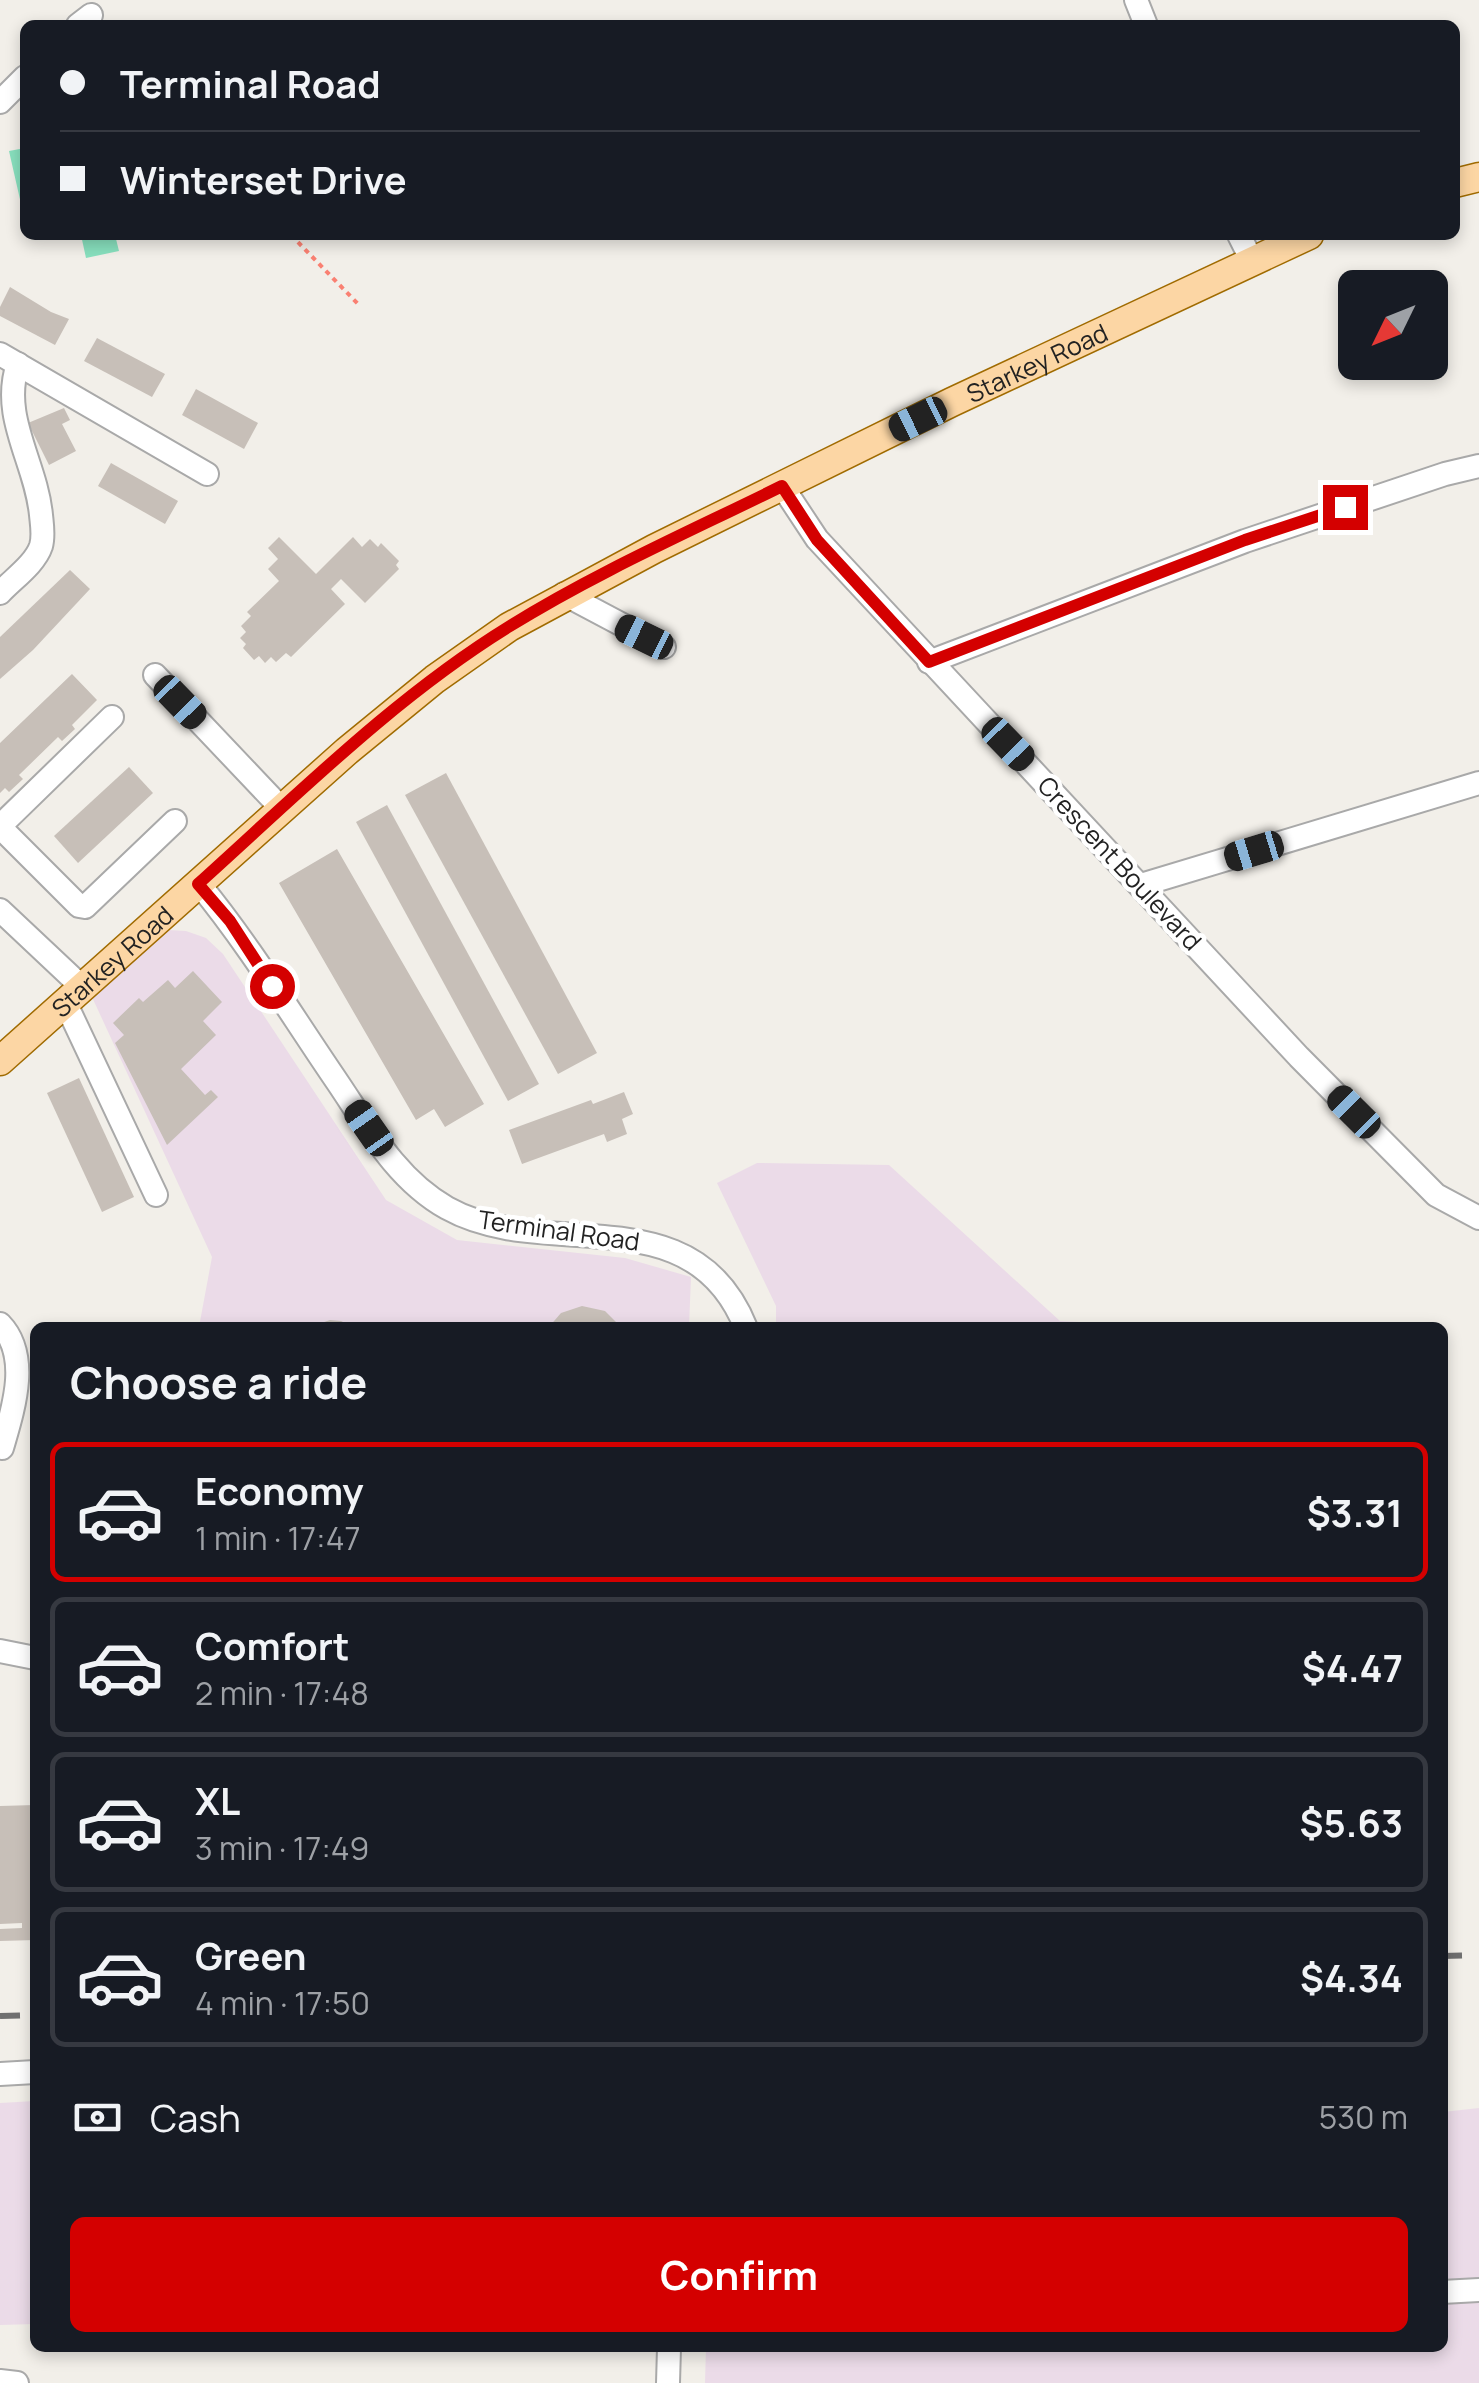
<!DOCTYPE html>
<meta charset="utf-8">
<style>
:root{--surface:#171b24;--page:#242831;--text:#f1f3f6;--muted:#9ea1a6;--line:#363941;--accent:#d40000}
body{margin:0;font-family:Manrope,sans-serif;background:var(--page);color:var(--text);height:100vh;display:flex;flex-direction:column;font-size:38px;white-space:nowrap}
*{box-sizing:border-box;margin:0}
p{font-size:32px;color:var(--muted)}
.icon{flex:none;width:55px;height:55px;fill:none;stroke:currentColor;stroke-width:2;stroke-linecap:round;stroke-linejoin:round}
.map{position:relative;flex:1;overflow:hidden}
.sheet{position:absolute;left:30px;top:1322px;width:1418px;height:1030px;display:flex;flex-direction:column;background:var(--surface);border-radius:15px;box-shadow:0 5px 15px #0003}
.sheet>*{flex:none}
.top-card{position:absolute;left:20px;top:20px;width:1440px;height:220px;border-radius:15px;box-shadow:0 5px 15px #0003;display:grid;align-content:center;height:220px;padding:0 40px;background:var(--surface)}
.needle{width:65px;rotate:227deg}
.controls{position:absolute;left:1338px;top:270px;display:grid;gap:20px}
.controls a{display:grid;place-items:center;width:110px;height:110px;border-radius:15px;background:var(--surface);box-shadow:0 5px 15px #0003;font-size:50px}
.end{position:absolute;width:45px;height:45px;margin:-22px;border:12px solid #d40000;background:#fff;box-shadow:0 0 0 5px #fff}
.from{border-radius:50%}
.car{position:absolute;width:30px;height:60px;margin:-30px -15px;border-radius:12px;box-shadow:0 0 8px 2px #0007;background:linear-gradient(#222 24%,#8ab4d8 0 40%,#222 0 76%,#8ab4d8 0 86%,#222 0)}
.top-card b{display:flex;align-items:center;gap:35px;height:95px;font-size:38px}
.top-card b+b{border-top:2px solid var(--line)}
.top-card i{width:25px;height:25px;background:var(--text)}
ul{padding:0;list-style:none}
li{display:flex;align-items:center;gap:30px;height:140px;margin:0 20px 15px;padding:0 20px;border:5px solid var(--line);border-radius:15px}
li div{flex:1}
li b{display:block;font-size:38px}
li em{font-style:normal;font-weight:700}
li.selected{border-color:var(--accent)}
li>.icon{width:90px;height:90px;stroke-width:1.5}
h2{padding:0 40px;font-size:45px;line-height:120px}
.pay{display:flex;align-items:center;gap:25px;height:110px;padding:0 40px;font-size:38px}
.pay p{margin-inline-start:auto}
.primary-button{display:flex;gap:20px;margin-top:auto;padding:20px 40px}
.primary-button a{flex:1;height:115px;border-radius:15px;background:var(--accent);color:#fff;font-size:40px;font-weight:700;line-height:115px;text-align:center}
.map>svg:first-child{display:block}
</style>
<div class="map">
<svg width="1479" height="2383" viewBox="0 0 1479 2383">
<rect width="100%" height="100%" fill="#f2efe9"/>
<g fill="#ebdbe8">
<path d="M168,930L186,931L206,938L223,954L386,1200L457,1240L625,1258L691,1277L689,1327H199L212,1257L92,997Z"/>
<path d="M757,1163L889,1165L1060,1321L1176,1327H776V1306L717,1183Z"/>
<path d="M35,2101V2324L0,2325V2103Z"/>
<path d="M1479,2108V2383H705L706,2348H1442L1443,2112Z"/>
</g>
<g fill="#88e0be">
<path d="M25,148V217H24L9,151Z"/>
<path d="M81,235H115L119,251L86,258Z"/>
</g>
<g fill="#c7bfb8">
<path d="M10,287L51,312L69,319L55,345L0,316V307Z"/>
<path d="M97,338L165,374L152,397L84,361Z"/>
<path d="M196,389L258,423L244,449L182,415Z"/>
<path d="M64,408L70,420L62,424L76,451L49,465L28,423Z"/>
<path d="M111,463L178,501L165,524L98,486Z"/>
<path d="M279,537L316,574L353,537L362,547L370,539L378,547L381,543L399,561L396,565L399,569L365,603L341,579L331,589L345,604L291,657L286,653L276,662L271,657L265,663L259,656L254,660L243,648L246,644L240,638L246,632L241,626L251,616L247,612L279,581L268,569L278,559L268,548Z"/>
<path d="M70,570L90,589L33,650L0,679V637Z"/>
<path d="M72,674L97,700L72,725L75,729L62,741L58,737L19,775L23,779L9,792L5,788L0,793V743Z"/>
<path d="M129,767L153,793L78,863L54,836Z"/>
<path d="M446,773L597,1053L558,1074L405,795Z"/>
<path d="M387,805L539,1084L508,1101L356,822Z"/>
<path d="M337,849L484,1104L445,1127L434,1109L416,1120L279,883Z"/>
<path d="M193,971L222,1002L203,1021L216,1035L181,1069L205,1095L211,1090L218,1097L167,1145L115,1043L124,1035L113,1023L139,998L143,1002L168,980L175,988Z"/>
<path d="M79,1078L134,1197L102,1212L47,1093Z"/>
<path d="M624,1092L633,1114L622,1119L627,1134L607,1142L604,1134L522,1164L509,1130L591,1100L593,1104Z"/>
<path d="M582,1306L605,1311L622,1328H548L561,1313Z"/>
<path d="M330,1320L341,1321L355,1328H307Z"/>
<path d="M35,1805V1940L0,1941V1929L22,1928V1923L0,1924V1806Z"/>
</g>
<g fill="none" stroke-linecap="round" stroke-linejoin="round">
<defs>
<g id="minor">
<path d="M1136,0L1146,25"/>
<path d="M78,25L91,15"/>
<path d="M0,102L25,77"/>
<path d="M1239,235L1252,261"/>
<path d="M0,354L207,474"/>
<path d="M782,486L817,539L1299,1057L1436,1195L1479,1218"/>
<path d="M0,593C13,579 35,564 41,546C44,536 42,525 41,515C36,462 0,417 18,364"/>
<path d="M564,594L664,647"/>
<path d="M929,662L1245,541L1445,474L1479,466"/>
<path d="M155,675L282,809"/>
<path d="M0,826L112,717"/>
<path d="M0,827L79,906L85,907L175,821"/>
<path d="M199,884C250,946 292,1016 338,1083C369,1129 397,1180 447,1208C547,1264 692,1192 746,1328"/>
<path d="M1141,885L1479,783"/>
<path d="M0,910L83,988"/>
<path d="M65,1002L156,1195"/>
<path d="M0,1324C31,1356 13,1410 2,1448"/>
<path d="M0,1651L35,1658"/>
<path d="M0,2074L35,2072"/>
<path d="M1442,2292L1479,2290"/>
<path d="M0,2381L17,2383"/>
<path d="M668,2383L669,2348"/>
</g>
<g id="major">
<path d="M1455,183L1479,177"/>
<path id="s1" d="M0,1061L347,751L435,679L509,627L654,549L952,402L1309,235"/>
</g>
</defs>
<use href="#minor" stroke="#a9a9a9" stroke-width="26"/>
<use href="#major" stroke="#a06b00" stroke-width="31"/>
<path stroke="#fa8072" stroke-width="4" stroke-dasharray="5 5" stroke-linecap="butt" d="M291,235L360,306"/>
<use href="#minor" stroke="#fff" stroke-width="22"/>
<use href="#major" stroke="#fcd6a4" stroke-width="28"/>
<g stroke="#707070" stroke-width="6" stroke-dasharray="20 20" stroke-linecap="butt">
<path d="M1442,1956L1479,1955"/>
<path d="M0,2016L35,2015"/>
</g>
</g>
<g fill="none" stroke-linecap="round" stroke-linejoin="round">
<path stroke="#d40000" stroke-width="12" d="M272,986L230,921L198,884C298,794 396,696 510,626C597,572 691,531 782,486L817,540L929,662L1245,540L1345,507"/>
</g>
<g text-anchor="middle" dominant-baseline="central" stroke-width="9" stroke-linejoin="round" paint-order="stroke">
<g font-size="25" fill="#222" stroke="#fff">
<text stroke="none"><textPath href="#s1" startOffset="1260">Starkey Road</textPath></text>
<text transform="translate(1120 863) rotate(47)">Crescent Boulevard</text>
<text stroke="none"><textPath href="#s1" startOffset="150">Starkey Road</textPath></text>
<text transform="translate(559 1230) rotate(8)">Terminal Road</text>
</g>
</g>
</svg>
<div class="controls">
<a><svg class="needle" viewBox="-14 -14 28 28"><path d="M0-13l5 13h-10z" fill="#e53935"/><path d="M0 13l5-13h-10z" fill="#9ea1a6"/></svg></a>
</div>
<i class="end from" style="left:272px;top:986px"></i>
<i class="end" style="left:1345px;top:507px"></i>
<i class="car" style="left:918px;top:419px;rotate:244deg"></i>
<i class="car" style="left:644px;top:637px;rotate:296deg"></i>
<i class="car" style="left:180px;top:702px;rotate:136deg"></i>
<i class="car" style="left:1008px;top:744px;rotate:136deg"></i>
<i class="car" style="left:1254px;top:851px;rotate:253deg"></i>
<i class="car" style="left:1354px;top:1112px;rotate:315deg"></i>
<i class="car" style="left:369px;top:1128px;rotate:325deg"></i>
<div class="top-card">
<b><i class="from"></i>Terminal Road</b>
<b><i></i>Winterset Drive</b>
</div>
<section class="sheet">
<h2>Choose a ride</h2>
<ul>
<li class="selected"><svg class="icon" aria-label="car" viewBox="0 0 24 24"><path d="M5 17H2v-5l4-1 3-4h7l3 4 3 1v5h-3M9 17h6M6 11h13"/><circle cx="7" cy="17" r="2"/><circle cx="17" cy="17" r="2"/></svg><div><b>Economy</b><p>1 min · 17:47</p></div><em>$3.31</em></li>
<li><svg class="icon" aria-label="car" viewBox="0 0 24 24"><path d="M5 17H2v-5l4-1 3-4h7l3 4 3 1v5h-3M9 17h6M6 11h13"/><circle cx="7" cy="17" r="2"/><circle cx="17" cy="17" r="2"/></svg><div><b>Comfort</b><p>2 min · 17:48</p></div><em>$4.47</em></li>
<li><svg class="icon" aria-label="car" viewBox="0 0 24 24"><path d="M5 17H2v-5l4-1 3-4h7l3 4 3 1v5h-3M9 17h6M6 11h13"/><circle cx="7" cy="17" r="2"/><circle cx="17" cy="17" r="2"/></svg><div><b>XL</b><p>3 min · 17:49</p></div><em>$5.63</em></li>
<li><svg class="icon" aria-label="car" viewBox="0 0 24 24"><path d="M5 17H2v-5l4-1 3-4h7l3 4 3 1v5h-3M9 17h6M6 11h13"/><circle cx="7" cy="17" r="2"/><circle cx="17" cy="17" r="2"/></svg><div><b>Green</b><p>4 min · 17:50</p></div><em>$4.34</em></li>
</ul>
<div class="pay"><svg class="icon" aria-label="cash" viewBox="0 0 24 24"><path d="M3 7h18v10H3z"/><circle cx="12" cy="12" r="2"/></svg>Cash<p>530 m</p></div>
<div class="primary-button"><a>Confirm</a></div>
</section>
</div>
